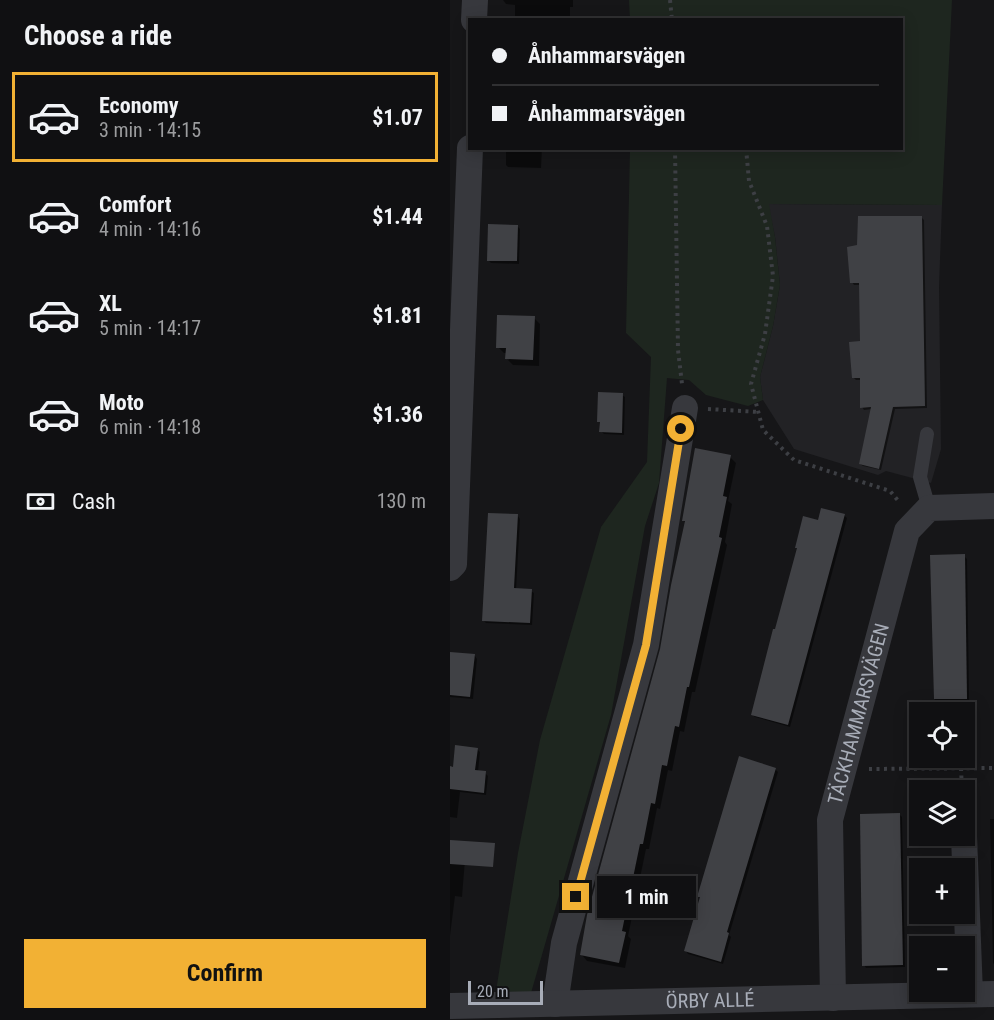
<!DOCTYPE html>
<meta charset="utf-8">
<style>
:root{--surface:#101012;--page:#19191b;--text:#f1f3f6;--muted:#9c9d9f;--line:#303032;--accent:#f2b134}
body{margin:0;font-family:"Roboto Condensed",sans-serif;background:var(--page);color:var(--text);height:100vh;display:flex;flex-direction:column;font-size:22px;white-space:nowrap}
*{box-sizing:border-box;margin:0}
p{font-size:20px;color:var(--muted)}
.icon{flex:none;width:33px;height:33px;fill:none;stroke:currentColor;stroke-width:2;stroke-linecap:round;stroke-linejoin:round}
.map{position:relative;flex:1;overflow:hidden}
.details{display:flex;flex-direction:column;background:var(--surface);width:450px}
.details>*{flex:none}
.top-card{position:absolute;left:18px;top:18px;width:435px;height:132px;border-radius:0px;box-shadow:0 3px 15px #0003,0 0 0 2px var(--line);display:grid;align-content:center;height:132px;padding:0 24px;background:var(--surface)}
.tools{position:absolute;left:459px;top:702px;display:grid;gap:12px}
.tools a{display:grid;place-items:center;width:66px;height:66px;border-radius:0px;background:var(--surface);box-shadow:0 3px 15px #0003,0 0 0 2px var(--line);font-size:30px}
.scale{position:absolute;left:18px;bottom:15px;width:75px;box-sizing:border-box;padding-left:6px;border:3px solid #a8adb8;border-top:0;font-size:16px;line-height:21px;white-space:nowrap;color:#a8adb8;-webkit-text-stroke:4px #111113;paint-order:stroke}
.end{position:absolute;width:27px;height:27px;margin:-14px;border:8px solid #f2b134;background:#111;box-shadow:0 0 0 3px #111}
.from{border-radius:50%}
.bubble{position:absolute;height:42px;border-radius:0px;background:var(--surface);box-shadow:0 3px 15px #0003,0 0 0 2px var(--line);font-size:20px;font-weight:700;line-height:42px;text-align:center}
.top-card b{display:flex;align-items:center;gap:21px;height:57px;font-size:22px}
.top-card b+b{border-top:2px solid var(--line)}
.top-card i{width:15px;height:15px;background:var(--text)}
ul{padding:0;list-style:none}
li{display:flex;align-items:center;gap:18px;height:90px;margin:0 12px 9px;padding:0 12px;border:3px solid transparent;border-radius:0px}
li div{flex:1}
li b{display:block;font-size:22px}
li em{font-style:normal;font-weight:700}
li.active{border-color:var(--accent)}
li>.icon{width:54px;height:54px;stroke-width:1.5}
h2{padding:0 24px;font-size:27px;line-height:72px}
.pay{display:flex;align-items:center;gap:15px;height:66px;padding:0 24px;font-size:22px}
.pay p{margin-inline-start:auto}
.cta{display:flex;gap:12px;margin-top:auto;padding:12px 24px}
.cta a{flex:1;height:69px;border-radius:0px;background:var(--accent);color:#111;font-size:24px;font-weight:700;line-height:69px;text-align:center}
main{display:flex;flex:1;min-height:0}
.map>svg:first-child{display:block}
</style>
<main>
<section class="details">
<h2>Choose a ride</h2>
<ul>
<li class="active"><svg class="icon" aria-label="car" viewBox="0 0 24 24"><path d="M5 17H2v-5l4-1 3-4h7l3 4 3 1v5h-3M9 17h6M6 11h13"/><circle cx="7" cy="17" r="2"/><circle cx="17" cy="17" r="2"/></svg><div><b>Economy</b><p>3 min · 14:15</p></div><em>$1.07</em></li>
<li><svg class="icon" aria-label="car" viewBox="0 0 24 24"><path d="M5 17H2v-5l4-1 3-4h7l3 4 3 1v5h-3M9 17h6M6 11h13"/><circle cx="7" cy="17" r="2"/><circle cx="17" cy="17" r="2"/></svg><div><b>Comfort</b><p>4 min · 14:16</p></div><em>$1.44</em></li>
<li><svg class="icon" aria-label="car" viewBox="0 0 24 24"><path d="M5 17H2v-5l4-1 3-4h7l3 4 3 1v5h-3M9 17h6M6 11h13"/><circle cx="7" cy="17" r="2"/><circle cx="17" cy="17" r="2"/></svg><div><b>XL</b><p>5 min · 14:17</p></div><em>$1.81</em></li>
<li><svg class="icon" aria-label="car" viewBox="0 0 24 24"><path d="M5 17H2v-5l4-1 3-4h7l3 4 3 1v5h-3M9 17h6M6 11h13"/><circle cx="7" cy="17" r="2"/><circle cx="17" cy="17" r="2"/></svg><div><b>Moto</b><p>6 min · 14:18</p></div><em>$1.36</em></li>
</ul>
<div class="pay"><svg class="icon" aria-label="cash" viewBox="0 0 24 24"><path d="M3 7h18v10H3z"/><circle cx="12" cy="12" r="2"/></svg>Cash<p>130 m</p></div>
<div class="cta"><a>Confirm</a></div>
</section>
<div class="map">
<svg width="544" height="1020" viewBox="0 0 544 1020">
<rect width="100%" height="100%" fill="#161618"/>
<path fill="#222225" d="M318,204L492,205L489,287L491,449L481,483L436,471L428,475L344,449L313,400L310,377L323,326L330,285L325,237Z"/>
<path fill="#1e261f" d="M179,0H502L492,205L319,204L325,237L330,285L323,326L310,377L313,400L298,406L256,395L239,380L217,378L209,483L195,526L161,715L81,993L46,991L68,853L90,740L151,527L197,462L201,357L176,333L180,149L452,148V20L180,19Z"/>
<g fill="#0007">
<path d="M53,0H123V7H120V20H65V5L56,4Z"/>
<path d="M56,148H92L91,168L58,167L56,165Z"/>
<path d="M471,217L474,220L477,408L445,409L431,470L413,466L410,464L422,409L414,410L412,407L411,380H406L403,377L412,342L410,285H404L402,282L408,246Z"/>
<path d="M67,226L70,229L69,264L41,263L38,260Z"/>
<path d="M84,318L90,324L89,366L63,365L57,359V353H54L48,347Z"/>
<path d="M172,395L175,397L174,435L154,434L151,431V424L149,421Z"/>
<path d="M280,457L286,463L278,501L282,504L275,542L277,545L245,692H242L234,732L230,731L222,771L218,770L210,809L207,808L199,849H196L178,936L181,939L175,968L137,961L132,955L212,649L236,523L233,520Z"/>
<path d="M394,515L397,518L340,727L305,717L302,714L348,549L346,547L369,522Z"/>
<path d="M68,516L70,519L66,590L81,591L84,593L82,625L36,623L33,620Z"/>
<path d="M482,556H514L517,559L520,758L489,759L487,758H514V712H485Z"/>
<path d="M0,653L25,656L27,659L23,699L0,697Z"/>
<path d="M27,749L30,752L28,772L35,773L38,776L36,795L10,792L7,818L0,817V768H4Z"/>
<path d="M325,769L328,772L279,935L281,937L273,964L238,954L236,951Z"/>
<path d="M450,815L452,817L455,967L416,968L414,965Z"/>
<path d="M540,819H544V964L543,963Z"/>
<path d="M0,855L15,860L12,897L5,896L0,936Z"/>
</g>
<g fill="#404145">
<path d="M408,216H472L475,406L443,407L429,469L409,464L421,407L410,408V378H402L399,342L410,341L409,283H400L397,247L407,245Z"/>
<path d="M38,224L68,225L67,261H37Z"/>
<path d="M47,315L85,316L83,360L55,359L56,348H46Z"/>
<path d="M148,392L173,393L172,433L149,432L150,422H147Z"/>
<path d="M245,448L281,455L273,496L277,497L269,537L272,538L239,687H237L229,727L225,726L217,766L212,765L205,804L201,803L193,844H190L172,931L176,932L169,963L130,955L137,915L210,649L221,585L235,521H232Z"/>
<path d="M371,508L395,514L338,725L301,715L323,629H325L347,548H345L353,516L368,520Z"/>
<path d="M38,513L68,514L64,588L82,589L80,623L32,621Z"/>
<path d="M515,554L517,699H484L480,555Z"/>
<path d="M0,652L25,654L20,697L0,695Z"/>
<path d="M5,745L28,748L25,770L36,771L34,793L0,789V766L3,767Z"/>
<path d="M289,756L326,768L277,932L279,933L271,962L234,951L250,897H247Z"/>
<path d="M450,813L453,965L412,966L410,814Z"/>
<path d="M0,840L45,843L43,867L0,864Z"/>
</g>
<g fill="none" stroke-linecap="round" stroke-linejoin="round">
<g stroke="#3d3f44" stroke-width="4" stroke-dasharray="3 4.5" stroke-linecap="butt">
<path d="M220,0L222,20"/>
<path d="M225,148L228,350L232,384"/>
<path d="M296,148L299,181L317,226L323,276L315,334L301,384L313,430L344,460L440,491L450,503"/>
<path d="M258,409L309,412"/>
<path d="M511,768L512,790"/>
<path d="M419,769L544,768"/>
</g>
<path stroke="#37383d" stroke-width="14" d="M477,434L470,477L479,508"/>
<g stroke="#37383d" stroke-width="26">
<path d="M24,20L25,0"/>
<path d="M0,568L4,564L20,148"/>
<path d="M514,836L520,994"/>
<path id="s1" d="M383,998L380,820L457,531L479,508L544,506"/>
<path d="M105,1004L114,943L196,645L235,408"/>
<path id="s2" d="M0,1006L544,994"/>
</g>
</g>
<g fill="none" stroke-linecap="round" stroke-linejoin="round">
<path stroke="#f2b134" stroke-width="8" d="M126,897L196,645L231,429"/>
</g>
<g text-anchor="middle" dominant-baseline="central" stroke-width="5" stroke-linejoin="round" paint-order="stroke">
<g font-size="20" fill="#a8adb8" stroke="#111113">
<text stroke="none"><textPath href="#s1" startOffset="288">TÄCKHAMMARSVÄGEN</textPath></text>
<text stroke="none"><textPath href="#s2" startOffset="260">ÖRBY ALLÉ</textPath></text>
</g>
</g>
</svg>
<div class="tools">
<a><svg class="icon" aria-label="locate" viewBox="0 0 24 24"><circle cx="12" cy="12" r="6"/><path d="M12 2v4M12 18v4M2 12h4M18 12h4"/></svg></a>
<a><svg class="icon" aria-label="layers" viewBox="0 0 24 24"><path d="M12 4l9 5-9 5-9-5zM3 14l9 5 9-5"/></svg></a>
<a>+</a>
<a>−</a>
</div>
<div class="scale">20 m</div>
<i class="end from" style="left:231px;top:429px"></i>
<i class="end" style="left:126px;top:897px"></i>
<div class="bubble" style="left:147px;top:876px;width:99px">1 min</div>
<div class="top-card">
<b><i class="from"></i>Ånhammarsvägen</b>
<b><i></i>Ånhammarsvägen</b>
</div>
</div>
</main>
